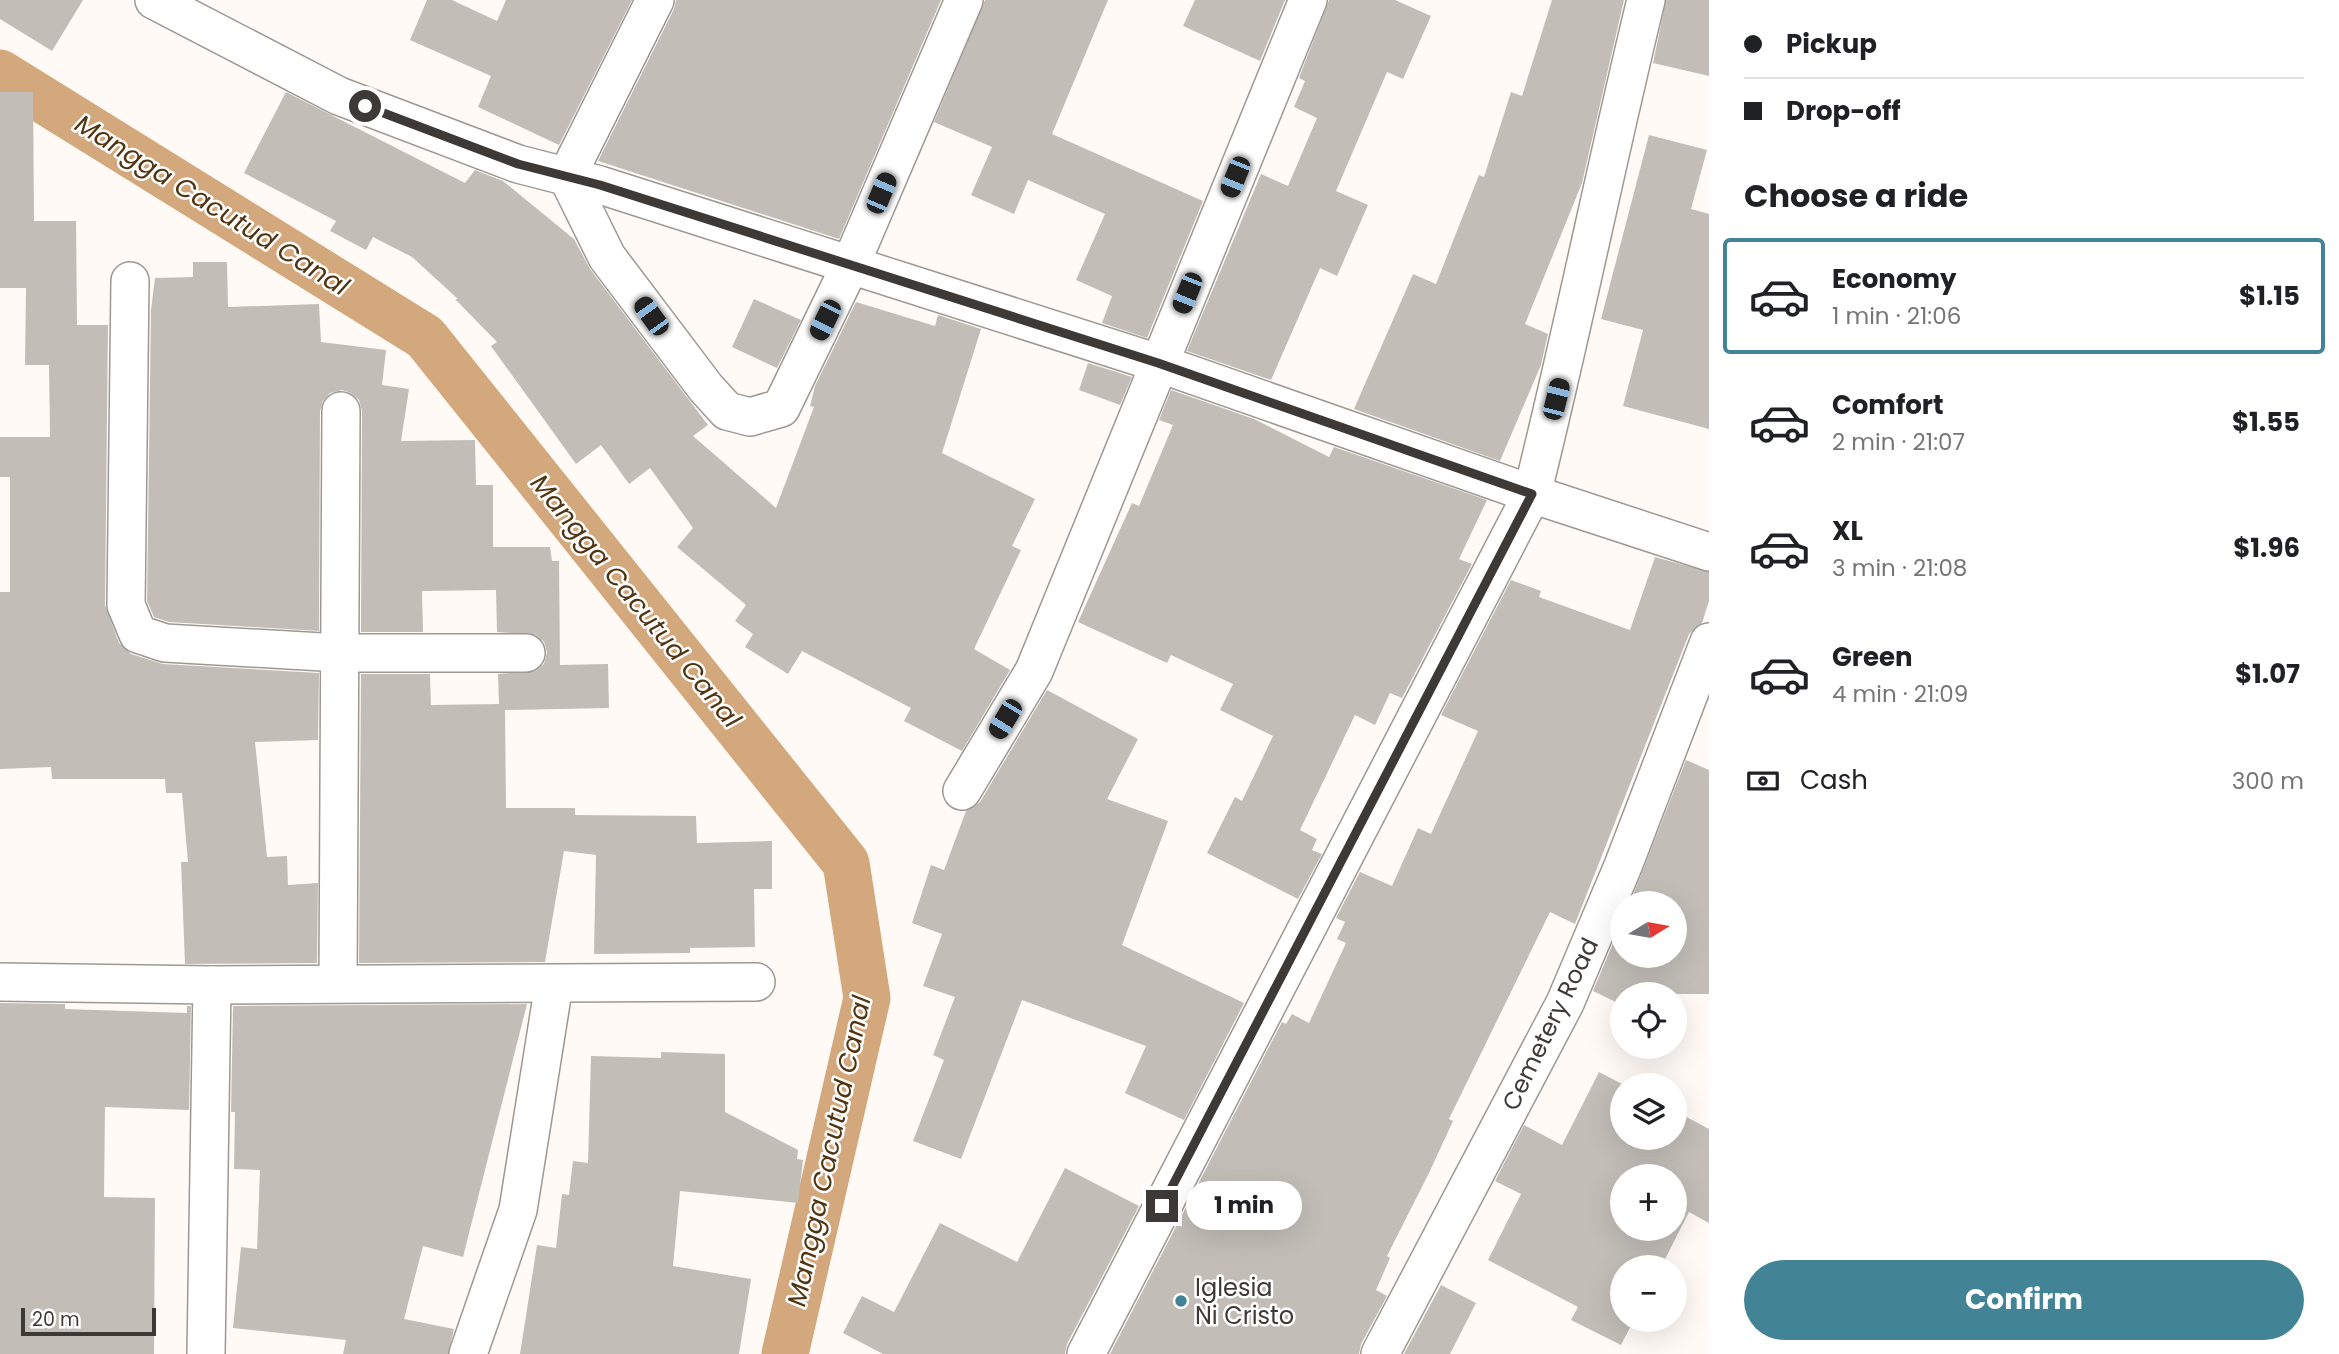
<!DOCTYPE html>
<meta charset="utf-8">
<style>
:root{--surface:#fff;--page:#f6f6f6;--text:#202124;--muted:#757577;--line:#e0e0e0;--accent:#428495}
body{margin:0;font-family:Poppins,sans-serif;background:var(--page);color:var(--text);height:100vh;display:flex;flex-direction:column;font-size:26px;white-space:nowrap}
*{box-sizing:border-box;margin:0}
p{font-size:23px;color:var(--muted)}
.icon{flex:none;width:38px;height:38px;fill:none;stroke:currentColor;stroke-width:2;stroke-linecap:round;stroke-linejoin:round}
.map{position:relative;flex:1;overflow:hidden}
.side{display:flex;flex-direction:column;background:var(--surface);width:630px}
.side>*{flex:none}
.top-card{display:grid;align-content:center;height:154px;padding:0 35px;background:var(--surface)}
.needle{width:46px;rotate:79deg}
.tools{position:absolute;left:1610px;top:891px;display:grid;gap:14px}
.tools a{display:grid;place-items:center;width:77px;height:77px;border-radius:50%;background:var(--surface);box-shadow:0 7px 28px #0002;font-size:35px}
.scale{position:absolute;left:21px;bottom:18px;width:135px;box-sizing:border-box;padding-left:7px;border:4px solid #3c3937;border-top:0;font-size:19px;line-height:24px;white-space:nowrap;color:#3c3937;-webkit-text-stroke:5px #fff;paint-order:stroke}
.end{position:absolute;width:32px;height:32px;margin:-16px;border:9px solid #3c3937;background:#fff;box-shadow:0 0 0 4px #fff}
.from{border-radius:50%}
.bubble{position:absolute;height:49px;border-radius:24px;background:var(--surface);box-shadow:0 7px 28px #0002;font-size:23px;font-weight:700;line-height:49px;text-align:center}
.car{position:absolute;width:21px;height:42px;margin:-21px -10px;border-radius:9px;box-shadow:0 0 5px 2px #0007;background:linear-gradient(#222 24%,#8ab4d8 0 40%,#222 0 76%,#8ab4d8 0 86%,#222 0)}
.top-card b{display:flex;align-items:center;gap:24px;height:66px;font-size:26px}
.top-card b+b{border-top:2px solid var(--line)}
.top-card i{width:18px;height:18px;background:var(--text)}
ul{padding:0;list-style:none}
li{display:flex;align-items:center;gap:21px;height:116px;margin:0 14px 10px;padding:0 21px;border:4px solid transparent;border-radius:7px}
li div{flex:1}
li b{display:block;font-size:26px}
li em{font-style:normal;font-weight:700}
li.active{border-color:var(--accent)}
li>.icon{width:63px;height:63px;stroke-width:1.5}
h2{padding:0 35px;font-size:32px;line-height:84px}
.pay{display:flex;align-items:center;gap:18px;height:77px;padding:0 35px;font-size:26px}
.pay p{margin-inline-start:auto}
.cta{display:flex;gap:14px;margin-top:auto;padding:14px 35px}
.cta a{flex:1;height:80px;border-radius:42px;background:var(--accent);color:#fff;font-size:28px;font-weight:700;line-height:80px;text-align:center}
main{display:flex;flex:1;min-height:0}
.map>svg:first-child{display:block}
</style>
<main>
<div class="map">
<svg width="1709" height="1354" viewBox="0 0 1709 1354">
<rect width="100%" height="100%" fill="#fffaf6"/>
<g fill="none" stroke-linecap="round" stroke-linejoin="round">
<path stroke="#d4a87d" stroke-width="47" d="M0,73L425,337L846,863L867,998L785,1354"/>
</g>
<g fill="#c2bdb7" fill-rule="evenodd">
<path d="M0,0H83L52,51L0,19Z"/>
<path d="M427,0H452L497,21L506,0H632L559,145L478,107L491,76L410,40Z"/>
<path d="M676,0H941L839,239L598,161L674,9Z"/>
<path d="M985,0H1108L1052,134L1203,201L1147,338L1102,323L1112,296L1076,280L1105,214L1028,180L1014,214L971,195L992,147L934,122Z"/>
<path d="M1195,0H1285L1260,61L1183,26Z"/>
<path d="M1329,0H1395L1431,16L1403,79L1387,72L1336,191L1368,205L1337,276L1320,268L1271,380L1187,351L1261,174L1288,186L1317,118L1294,107L1305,81L1299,78Z"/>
<path d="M1552,0H1624L1582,183L1525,324L1548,334L1541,365L1500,461L1354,409L1413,274L1436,284L1479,175L1484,177L1511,92L1522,96Z"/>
<path d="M1666,0H1709V76L1653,63Z"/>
<path d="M0,92H33L34,221H76L77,325H108L105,605L119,643L131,654L163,664L319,673L318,740L255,742L267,857L287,856L288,885L318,883L317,963L185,964L181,862H188L182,793H166L165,779H52L51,767L0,769V592H10V477H0V437H50L49,365H25L26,288H0Z"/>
<path d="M286,92L465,183L475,170L503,181L574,239L590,269L708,425L693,436L776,508L814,407L810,406L815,386L856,302L935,326L938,315L981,329L942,453L1035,499L1012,546L1021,550L974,649L1010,670L962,751L904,721L911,708L802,651L788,674L745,647L753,634L735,621L746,605L677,547L693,528L650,468L629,484L601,445L576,464L491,346L497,342L455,299H458L412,257L373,237L366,250L330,231L336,221L244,173Z"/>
<path d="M1649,135L1707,150L1691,209L1709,214V429L1623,406L1643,330L1601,319Z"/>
<path d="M193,262H227L228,307L319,304L321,342L386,350L382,385L409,389L401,441L475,440L476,485H493V547H550L552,561H559L560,665L608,664L609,708L505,710L506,808H575V815L696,816L697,843L772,841V889H754L755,947L690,948V953L594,954L596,855L564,851L545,962L359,963L361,674H430L431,705L499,704L498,674L536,671L544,664L547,652L544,642L536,635L497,632L496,590L422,591L423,632H361L362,411L359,400L351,393L342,390L330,393L323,401L320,411L319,631L169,622L154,617L147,601L151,310L155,278L193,277Z"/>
<path d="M754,299L801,320L777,368L732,347Z"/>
<path d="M1088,363L1132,377L1120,405L1079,390Z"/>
<path d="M1171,390L1254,419L1329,457L1334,447L1487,500L1459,559L1472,564L1402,698L1390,693L1375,725L1355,715L1300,830L1317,839L1312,850L1322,854L1298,899L1207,853L1235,797L1242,801L1273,736L1220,710L1233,684L1171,655L1167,663L1078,622L1132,503L1139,506L1173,425L1159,420Z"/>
<path d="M1655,557L1709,572V601L1702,623L1689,634L1575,924L1550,912L1449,1119L1453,1121L1429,1173L1387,1256L1390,1258L1376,1290L1387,1296L1361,1344L1359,1354H1110L1282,1022L1286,1024L1292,1014L1309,1023L1346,943L1337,939L1345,922L1336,918L1360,872L1392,886L1418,828L1431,834L1478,731L1441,715L1511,580L1541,591L1539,597L1630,630Z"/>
<path d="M1047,690L1138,739L1107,799L1168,821L1122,945L1244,1003L1184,1120L1125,1093L1146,1046L1022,1000L961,1159L913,1141L944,1060L933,1055L955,997L923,986L942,934L912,923L931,865L944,870L966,811L980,802Z"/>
<path d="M1686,760L1709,770V994H1622V1005L1593,991L1622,922V956H1675V903H1630Z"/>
<path d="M0,1003L65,1004V1009L187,1013V1006H191L189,1110L105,1107L104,1197L155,1198L154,1354H0Z"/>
<path d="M527,1004L463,1257L423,1246L404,1319L454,1329L448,1354H343L346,1340L233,1328L241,1247L257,1249L260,1170L234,1169L235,1112H231L233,1006Z"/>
<path d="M661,1052L725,1054V1112L798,1150L797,1159L803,1160L798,1203L680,1191L673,1266L751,1279L739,1354H520L537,1245L556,1248L562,1194L569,1195L573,1161L588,1163L591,1056L661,1058Z"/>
<path d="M1599,1072L1624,1085L1622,1138H1675V1111L1709,1129V1223L1689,1212L1661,1267H1622V1320H1634L1621,1345L1571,1320L1578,1307L1488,1260L1521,1194L1495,1181L1524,1125L1562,1145ZM1622,1176H1675V1228H1622Z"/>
<path d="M1065,1168L1139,1206L1067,1344L1065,1354H883L843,1333L862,1296L894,1312L940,1223L1017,1262Z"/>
<path d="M1441,1285L1476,1303L1450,1354H1404Z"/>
</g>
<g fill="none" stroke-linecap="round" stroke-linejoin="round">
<defs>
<g id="street">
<path d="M154,0L339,96L518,164L600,185L1158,363L1532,494L1709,552"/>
<path d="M655,0L567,176L607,257L706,388L727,411L750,417L781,408L850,266L964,0"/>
<path d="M130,281L126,605L138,634L165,643L340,653H526"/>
<path d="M962,791L1034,671L1308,0"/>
<path d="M0,982L212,985L756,982"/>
<path d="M338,983L341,411"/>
<path d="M206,1354L212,985"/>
<path d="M468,1354L518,1210L554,984"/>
<path d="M1086,1354L1532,494C1573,330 1606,164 1646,0"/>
<path d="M1380,1354L1565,1003L1623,866L1709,642"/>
</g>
</defs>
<use href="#street" stroke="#9d9893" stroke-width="40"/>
<use href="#street" stroke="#fff" stroke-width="37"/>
</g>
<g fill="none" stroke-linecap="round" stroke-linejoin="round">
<path stroke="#3c3937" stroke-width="9" d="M365,106L518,164L600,185L1158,363L1532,494L1162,1206"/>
</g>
<circle fill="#428495" stroke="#fff" stroke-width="2.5" cx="1181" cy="1301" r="7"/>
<g text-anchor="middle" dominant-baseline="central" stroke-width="5" stroke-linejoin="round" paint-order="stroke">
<g font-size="24" fill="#3c3937" stroke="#fff">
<text transform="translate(1550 1024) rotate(-64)">Cemetery Road</text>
</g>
<g font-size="24" fill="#3c3937" stroke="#fff" text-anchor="start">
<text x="1195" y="1287">Iglesia<tspan x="1195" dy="28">Ni Cristo</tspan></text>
</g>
<g font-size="26" font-style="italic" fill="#523411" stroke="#fff">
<text transform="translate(212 205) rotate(32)">Mangga Cacutud Canal</text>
<text transform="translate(636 601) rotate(51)">Mangga Cacutud Canal</text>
<text transform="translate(829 1151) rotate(-78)">Mangga Cacutud Canal</text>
</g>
</g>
</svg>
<div class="tools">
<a><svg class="needle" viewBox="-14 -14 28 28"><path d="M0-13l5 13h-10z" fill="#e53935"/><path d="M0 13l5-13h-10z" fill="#757577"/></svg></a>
<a><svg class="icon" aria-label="locate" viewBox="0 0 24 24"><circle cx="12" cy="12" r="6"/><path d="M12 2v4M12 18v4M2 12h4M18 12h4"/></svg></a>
<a><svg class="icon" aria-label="layers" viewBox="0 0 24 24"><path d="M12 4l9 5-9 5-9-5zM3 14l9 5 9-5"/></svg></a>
<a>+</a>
<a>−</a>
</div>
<div class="scale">20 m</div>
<i class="end from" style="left:365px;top:106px"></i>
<i class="end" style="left:1162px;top:1206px"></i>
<div class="bubble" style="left:1186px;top:1181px;width:116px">1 min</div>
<i class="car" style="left:1235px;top:177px;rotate:202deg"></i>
<i class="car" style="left:881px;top:193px;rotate:23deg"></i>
<i class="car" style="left:1187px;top:293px;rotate:202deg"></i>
<i class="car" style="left:651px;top:316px;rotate:324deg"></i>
<i class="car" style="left:825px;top:320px;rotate:206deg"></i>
<i class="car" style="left:1556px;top:399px;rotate:14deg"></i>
<i class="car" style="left:1005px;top:719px;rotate:211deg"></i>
</div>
<section class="side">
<div class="top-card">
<b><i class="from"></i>Pickup</b>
<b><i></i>Drop-off</b>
</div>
<h2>Choose a ride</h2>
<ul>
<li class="active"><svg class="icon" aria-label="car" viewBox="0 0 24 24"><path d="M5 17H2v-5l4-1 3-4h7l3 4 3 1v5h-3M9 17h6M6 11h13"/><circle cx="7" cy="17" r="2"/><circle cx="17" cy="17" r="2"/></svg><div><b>Economy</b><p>1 min · 21:06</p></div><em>$1.15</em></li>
<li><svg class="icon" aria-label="car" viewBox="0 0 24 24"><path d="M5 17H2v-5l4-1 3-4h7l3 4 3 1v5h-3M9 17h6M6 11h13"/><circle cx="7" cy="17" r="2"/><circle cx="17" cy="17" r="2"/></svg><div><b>Comfort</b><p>2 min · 21:07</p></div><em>$1.55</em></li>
<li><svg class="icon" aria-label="car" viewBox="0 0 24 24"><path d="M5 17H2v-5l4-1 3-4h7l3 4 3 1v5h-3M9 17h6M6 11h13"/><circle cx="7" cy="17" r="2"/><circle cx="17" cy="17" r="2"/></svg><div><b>XL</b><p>3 min · 21:08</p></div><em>$1.96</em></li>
<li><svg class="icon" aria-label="car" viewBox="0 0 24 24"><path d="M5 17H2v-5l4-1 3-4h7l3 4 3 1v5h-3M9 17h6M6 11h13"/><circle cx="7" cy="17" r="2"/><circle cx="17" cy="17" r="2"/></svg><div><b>Green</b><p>4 min · 21:09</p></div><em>$1.07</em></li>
</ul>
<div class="pay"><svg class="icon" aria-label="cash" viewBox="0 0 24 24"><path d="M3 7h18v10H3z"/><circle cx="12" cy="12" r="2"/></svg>Cash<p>300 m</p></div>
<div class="cta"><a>Confirm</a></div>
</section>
</main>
